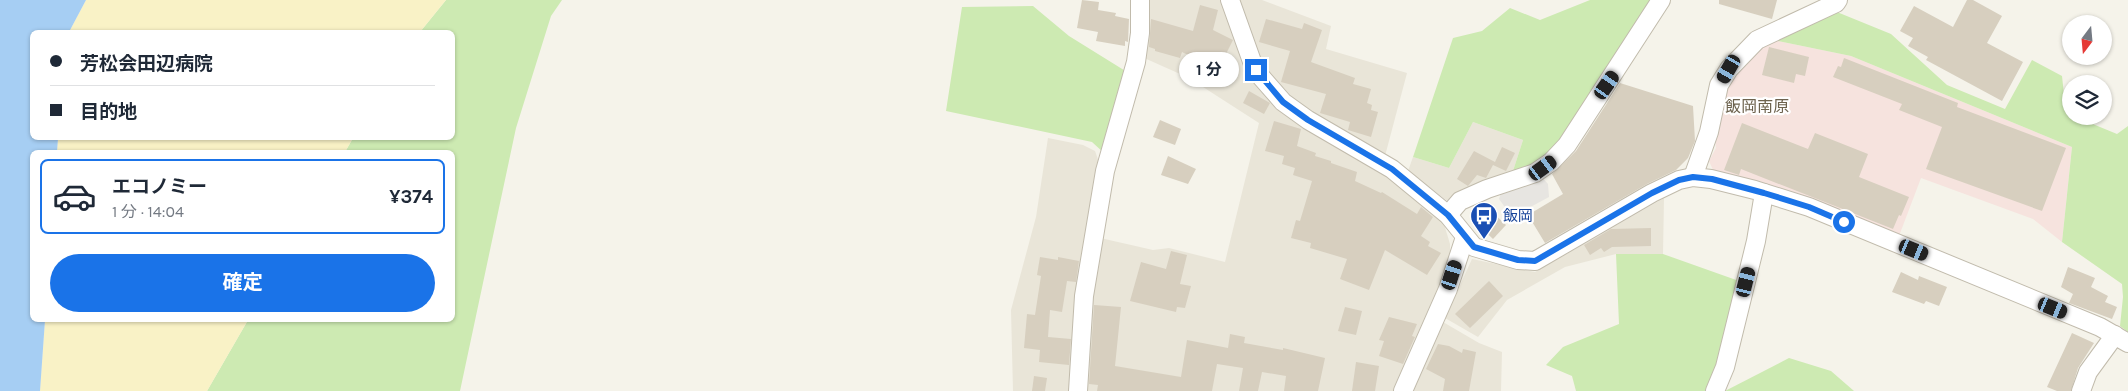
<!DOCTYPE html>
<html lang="ja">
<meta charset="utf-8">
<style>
:root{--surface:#fff;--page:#f2f2f3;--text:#1f2937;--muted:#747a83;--line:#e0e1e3;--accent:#1a73e8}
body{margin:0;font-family:Karla,"Noto Sans JP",sans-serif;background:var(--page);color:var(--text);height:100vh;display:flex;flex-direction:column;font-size:19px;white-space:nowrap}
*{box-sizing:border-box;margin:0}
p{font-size:16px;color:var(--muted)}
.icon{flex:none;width:28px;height:28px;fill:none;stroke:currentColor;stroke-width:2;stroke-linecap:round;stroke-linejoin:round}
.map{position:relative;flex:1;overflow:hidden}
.details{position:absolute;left:30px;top:150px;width:425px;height:172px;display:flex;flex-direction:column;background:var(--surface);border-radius:8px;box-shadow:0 1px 4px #0004}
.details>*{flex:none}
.top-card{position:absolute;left:30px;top:30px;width:425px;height:110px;border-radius:8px;box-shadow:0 1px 4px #0004;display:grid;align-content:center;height:110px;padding:0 20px;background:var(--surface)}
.needle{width:32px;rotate:196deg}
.tools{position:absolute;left:2062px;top:15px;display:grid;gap:10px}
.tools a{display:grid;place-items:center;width:50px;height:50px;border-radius:50%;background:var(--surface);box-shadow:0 1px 4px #0004;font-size:25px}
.end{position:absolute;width:22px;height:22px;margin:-11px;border:6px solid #1a73e8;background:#fff;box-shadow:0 0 0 2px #fff}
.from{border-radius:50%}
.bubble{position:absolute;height:35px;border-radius:18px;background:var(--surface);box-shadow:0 1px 4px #0004;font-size:16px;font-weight:700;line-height:35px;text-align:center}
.car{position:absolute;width:15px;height:30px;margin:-15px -8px;border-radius:6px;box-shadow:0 0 4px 1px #0007;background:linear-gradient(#222 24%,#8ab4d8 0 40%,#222 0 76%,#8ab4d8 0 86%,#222 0)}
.top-card b{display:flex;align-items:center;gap:18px;height:48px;font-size:19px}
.top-card b+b{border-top:1px solid var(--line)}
.top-card i{width:12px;height:12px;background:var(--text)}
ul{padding:9px 0 0;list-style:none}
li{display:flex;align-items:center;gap:15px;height:75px;margin:0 10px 8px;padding:0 10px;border:2px solid transparent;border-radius:8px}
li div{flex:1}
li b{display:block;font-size:19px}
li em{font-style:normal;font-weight:700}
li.on{border-color:var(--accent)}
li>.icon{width:45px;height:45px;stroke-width:1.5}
.action{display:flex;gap:10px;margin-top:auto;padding:10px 20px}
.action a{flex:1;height:58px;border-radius:30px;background:var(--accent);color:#fff;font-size:20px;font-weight:700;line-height:58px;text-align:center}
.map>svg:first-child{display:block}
</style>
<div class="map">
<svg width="2128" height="391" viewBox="0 0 2128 391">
<rect width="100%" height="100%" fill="#f5f3ea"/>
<g fill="#e9e5d8">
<path d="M1142,0H1222L1251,75L1437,213L1444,224L1450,244V253L1446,275L1395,391H1081L1096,237L1153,250L1169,248L1225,262L1259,123L1189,78L1142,57Z"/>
<path d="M1238,0H1262L1331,26L1326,49L1407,73L1385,156L1296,103L1269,76L1258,55Z"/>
<path d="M1473,122L1523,140L1512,174L1450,203L1408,171L1413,157L1449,168Z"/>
<path d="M1048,138L1083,145L1095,151L1101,168L1074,391H1013L1011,310L1036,217Z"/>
<path d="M1664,198L1663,254H1616L1565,267L1507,300L1478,337L1445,318L1472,259L1535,272Z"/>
<path d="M1443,322L1479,343L1502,352L1501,391H1412Z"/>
</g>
<path fill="#f6e3de" d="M1773,40L1851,56L2072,147L2062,242L2033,219L1921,178L1899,236L1812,200L1713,170L1709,161L1716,148L1714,133L1724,88L1758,47Z"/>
<g fill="#cdeab2">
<path d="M446,0H562L551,16L516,128L460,391H207L248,320H452V152H345L353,138H452V32H420Z"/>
<path d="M1590,0H1654L1600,86L1549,155L1533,166L1512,174L1523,140L1473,122L1449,168L1413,157L1453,38L1482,31L1510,8L1540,20Z"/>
<path d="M1033,6L1069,36L1127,72L1104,153L1092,142L946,111L962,7Z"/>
<path d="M1832,10L1891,34L1947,85L2005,109L2032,60L2062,76L2066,113L2117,134L2128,126V332L2120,326L2123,297L2122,284L2062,242L2072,147L1851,56L1773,40Z"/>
<path d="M1616,254H1663L1739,281L1722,358L1708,391H1576L1572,376L1546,365L1563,347L1619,324Z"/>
<path d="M1789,358L1831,371L1854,391H1725Z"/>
</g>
<g fill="#f9f2c6">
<path d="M86,0H446L420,32H69Z"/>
<path d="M58,138H353L345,152H57Z"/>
<path d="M45,320H248L207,391H40Z"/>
</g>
<path fill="#e7e5e1" d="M1540,175L1548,184L1549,197L1512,217L1499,199L1502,190Z"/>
<path fill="#a6cef3" d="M0,0H86L69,32H32V138H58L57,152H32V320H45L40,391H0Z"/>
<g fill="#d7cfbf">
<path d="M1082,0L1099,2L1098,10L1116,13L1115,16L1129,19L1128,42L1125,41V46L1096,41L1098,32L1077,28Z"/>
<path d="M1719,0H1777L1772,19L1719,4Z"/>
<path d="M1967,0H1973L2002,16L1987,43L2023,62L2002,101L1926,60L1928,57L1908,46L1913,38L1900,31L1914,6L1953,27Z"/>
<path d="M1200,5L1218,10L1213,30L1233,40L1221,64L1205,60L1204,63L1182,52L1180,58L1155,51V49L1149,47L1151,19L1193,31Z"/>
<path d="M1266,19L1302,29L1304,23L1322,30L1311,62L1355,78L1353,84L1371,89L1367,103L1372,105L1371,110L1378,112L1371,137L1348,130L1350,122L1320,113L1326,94L1281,82L1290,51L1259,42Z"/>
<path d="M1769,47L1809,57L1805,76L1796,74L1794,83L1762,75Z"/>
<path d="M1844,58L1958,103L1957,107L2066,148L2042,211L1926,169L1942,127L1899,110L1902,104L1833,77L1838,66L1841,67Z"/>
<path d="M1620,83L1693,106L1695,141L1688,158L1676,170L1647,184L1545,243L1528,215L1563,194L1552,174L1576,151Z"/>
<path d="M1249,91L1270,103L1264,114L1243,103Z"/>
<path d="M1160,120L1181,129L1175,145L1153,137Z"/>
<path d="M1274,121L1301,129L1297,146L1316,153L1315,156L1331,161V163L1357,172L1355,181L1381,193L1382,192L1417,214L1421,207L1433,217L1421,236L1430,242L1428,246L1441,253L1427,275L1385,250L1369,290L1340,279L1347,259L1310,248L1311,243L1291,238L1296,220L1300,221L1312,181L1293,175L1295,168L1282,164L1284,156L1265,151Z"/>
<path d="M1742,123L1808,149L1815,133L1868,154L1859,177L1909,197L1901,216L1899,215L1893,229L1741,169L1739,175L1724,170Z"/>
<path d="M1502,147L1515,153L1506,171L1493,165L1486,178L1477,175L1468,186L1457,179L1474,151L1495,162Z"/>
<path d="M1168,156L1196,169L1188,184L1161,175Z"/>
<path d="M1488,208L1506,225L1493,239L1475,222Z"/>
<path d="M1651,228V246L1612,247L1604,252L1601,248L1590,255L1584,245L1611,229Z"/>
<path d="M1171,251L1187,255L1180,284L1191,286L1185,308L1177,307L1176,312L1130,301L1141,262L1166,269Z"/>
<path d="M1040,257L1058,260V257L1079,261L1076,282L1067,281L1062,312L1050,310L1048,337L1071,339L1069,365L1039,362L1040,350L1024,348L1027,314L1035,315L1041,276L1037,275Z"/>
<path d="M2068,267L2095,278L2091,287L2108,296L2105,302L2117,307L2112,319L2069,303L2073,294L2061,287Z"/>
<path d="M1901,272L1918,280L1919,276L1947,287L1939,306L1926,301L1924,304L1892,292Z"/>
<path d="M1489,281L1503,296L1470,328L1455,314Z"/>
<path d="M1094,305L1121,307L1115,366L1181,377L1187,340L1228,348L1230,334L1245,337L1244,343L1283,350V348L1325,358L1318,391H1284L1286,376L1262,372L1258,391H1239L1243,368L1217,364L1212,391H1097L1098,385L1089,384Z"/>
<path d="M1345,307L1362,311L1356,335L1338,331Z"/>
<path d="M1389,317L1417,324L1412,336L1415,337L1414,339L1403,364L1379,356L1384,341L1379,340Z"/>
<path d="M2072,333L2094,343L2078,368L2071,391H2057L2047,387Z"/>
<path d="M1438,344L1449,346L1462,353L1463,349L1476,352L1469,391H1443L1445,379L1426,369Z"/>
<path d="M1356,362L1379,366L1375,391H1352Z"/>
<path d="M1034,376L1047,378L1045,391H1032Z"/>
</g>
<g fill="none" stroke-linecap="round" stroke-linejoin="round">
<defs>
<g id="minor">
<path d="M1230,0L1255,70L1283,102L1308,120L1392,169L1448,215L1474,247L1518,260L1535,261L1652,193L1679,180L1693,177L1711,179L1755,190L1809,207L2100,327L2128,343"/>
<path d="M1693,177L1709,132L1719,85L1729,69L1757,40L1836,3L1838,0"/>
<path d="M1448,215L1460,201L1487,189L1535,173L1551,162L1567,145L1661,0"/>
<path d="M1078,391L1084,296L1105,171L1136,62L1140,33V0"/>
<path d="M1403,391L1448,289L1465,237"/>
<path d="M1715,391L1725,367L1756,241L1764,193"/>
<path d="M2081,391L2088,372L2115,335"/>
</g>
</defs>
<use href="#minor" stroke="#c1bbac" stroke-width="20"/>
<use href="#minor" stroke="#fff" stroke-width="18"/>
</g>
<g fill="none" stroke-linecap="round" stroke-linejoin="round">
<path stroke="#1a73e8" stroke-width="6" d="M1256,70L1283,102L1308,120L1392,169L1448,215L1474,247L1518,260L1535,261L1652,193L1679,180L1693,177L1712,179L1764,193L1809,207L1844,222"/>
</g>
<defs>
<symbol id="bus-pin" viewBox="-11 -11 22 30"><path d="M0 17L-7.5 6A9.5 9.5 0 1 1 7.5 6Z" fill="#1a4fb4" stroke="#fff"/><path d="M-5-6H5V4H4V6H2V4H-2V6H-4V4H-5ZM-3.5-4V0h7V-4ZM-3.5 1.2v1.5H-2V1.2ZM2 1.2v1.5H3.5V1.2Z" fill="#fff"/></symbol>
</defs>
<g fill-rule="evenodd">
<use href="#bus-pin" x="1468" y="200" width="32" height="43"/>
</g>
<g text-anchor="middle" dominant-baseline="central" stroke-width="4.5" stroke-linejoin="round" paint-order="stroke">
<g font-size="15" fill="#164399" stroke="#fff" text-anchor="start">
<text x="1503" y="216">飯岡</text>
</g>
<g font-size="16" fill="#6d634e" stroke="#fff">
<text x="1757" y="106">飯岡南原</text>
</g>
</g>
</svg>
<div class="tools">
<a><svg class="needle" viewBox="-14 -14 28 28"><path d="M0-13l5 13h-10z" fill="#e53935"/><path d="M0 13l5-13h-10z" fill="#747a83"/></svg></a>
<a><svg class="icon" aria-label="layers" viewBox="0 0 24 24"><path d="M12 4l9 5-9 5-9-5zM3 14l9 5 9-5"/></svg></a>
</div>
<i class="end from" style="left:1844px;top:222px"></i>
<i class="end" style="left:1256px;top:70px"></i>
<div class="bubble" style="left:1179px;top:52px;width:60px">1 分</div>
<i class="car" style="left:1729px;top:69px;rotate:210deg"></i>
<i class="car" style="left:1607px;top:85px;rotate:35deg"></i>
<i class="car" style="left:1543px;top:168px;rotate:54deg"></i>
<i class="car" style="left:1914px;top:250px;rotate:112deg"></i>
<i class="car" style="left:1452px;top:275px;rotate:18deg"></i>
<i class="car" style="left:1746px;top:282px;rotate:14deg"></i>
<i class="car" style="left:2053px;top:308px;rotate:112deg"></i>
<div class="top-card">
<b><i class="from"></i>芳松会田辺病院</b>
<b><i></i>目的地</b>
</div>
<section class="details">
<ul>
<li class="on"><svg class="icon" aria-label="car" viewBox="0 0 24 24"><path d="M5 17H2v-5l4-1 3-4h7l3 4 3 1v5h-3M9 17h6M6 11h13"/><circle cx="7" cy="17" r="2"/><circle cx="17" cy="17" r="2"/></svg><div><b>エコノミー</b><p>1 分 · 14:04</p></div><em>¥374</em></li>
</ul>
<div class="action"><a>確定</a></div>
</section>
</div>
